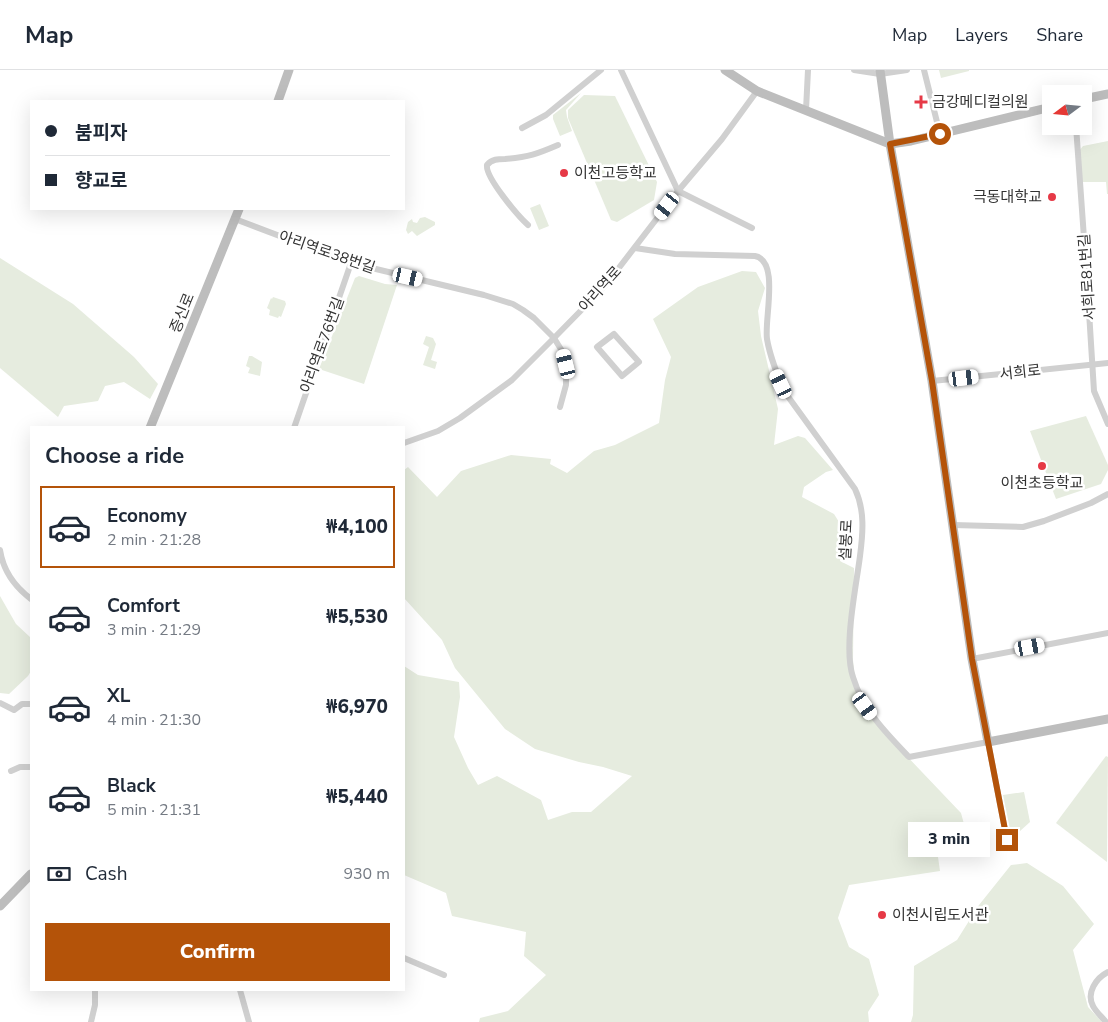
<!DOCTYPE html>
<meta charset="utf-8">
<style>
:root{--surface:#fff;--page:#f6f6f7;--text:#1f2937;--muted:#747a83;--line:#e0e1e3;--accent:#b45309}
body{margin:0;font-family:"Nunito Sans","Noto Sans KR",sans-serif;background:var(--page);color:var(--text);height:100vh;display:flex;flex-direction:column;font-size:19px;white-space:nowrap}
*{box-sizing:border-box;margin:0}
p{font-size:16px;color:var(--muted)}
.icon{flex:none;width:28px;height:28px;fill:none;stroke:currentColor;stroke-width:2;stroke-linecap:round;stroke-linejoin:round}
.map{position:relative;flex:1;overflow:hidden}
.sheet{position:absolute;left:30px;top:356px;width:375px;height:565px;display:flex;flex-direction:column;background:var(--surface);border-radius:0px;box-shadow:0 5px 20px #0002}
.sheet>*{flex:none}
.hud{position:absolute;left:30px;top:30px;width:375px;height:110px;border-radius:0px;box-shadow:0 5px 20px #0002;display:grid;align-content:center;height:110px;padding:0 15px;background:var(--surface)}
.needle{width:32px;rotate:254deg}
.buttons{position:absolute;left:1042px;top:15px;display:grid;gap:10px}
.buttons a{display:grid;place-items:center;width:50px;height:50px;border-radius:0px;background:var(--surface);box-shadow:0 5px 20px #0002;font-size:25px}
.end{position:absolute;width:22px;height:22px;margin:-11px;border:6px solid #b45309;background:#fff;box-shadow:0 0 0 2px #fff}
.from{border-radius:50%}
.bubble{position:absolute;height:35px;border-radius:0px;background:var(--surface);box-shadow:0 5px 20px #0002;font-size:16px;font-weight:800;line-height:35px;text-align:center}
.car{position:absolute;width:15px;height:30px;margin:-15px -8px;border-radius:6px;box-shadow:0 0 4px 1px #0007;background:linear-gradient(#fff 24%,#345 0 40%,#fff 0 76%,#345 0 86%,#fff 0)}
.hud b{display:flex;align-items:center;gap:18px;height:48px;font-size:19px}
.hud b+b{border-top:1px solid var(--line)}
.hud i{width:12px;height:12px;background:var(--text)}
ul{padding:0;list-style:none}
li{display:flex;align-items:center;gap:15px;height:82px;margin:0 10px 8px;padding:0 5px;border:2px solid transparent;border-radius:0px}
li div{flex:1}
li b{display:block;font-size:19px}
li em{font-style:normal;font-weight:800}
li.current{border-color:var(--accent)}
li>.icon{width:45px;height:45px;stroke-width:1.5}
h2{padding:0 15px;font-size:22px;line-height:60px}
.pay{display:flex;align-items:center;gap:12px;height:55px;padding:0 15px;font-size:19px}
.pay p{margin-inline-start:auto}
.button{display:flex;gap:10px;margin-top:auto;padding:10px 15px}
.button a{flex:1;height:58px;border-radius:0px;background:var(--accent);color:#fff;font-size:20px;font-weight:800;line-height:58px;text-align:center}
header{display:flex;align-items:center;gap:30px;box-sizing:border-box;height:70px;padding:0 25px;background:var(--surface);border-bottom:1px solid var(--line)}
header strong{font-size:24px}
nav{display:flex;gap:28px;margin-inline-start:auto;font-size:18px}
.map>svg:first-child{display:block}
</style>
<header>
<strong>Map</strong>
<nav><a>Map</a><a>Layers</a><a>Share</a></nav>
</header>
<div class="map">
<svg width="1108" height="952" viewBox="0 0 1108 952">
<rect width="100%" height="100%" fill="#fff"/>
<g fill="#e6ecdf">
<path d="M939,0H969V1L941,8Z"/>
<path d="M581,23L566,40L567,47L572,61L560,66L553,49V45Z"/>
<path d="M584,25L615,26L657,112L654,130L617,152L611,150L568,48V40Z"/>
<path d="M1108,71V124H1107L1106,112H1082L1079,81L1083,76Z"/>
<path d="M540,134L549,156L539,160L530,138Z"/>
<path d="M425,147L435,152V155L417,166L412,161L408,164L406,160L408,152L412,149L413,152L417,153L420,148Z"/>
<path d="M0,188L73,234L134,287L158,314L150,329L124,312L105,316L98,331L64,336L58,347L0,298Z"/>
<path d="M742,201L756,202L765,218L758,241L761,266L778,339L774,375L798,366L805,368L833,400L826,402L804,417L802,427L834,444L844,460L840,491L854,498L853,590L856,617L882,660L961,743L967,765L946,768V771L936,773L940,801L849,815L838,848L849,877L869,889L879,925L868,942L869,952H479L480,948L508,941L546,905L524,886L526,862L452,846L446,823L404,805V596L418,605L459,612L460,627L454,667L468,698L478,715L497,706L541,730L548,750L572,742H591L632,706L603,697L579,692L535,679L505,659L455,598L442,570L404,528V400L408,397L437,427L461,401L511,385L551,389L550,394L567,403L594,381L615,375L659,353L665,310L671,287L653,249L698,217Z"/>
<path d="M359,206L385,214L397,215L364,314L319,299L355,208Z"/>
<path d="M273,227L285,231L286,234L281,247L279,246L278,248L269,245L270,240L267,238L271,228L272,229Z"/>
<path d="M426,266L433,268L436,274L431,290L437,292L435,299L423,295L429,277L423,274Z"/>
<path d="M249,286H252L262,292L260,306L248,303L250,298L246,296Z"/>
<path d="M1086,346L1108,395V400L1101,414L1056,429L1030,361Z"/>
<path d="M0,526L16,554L31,568V601L28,606L9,624L0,623Z"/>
<path d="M1106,686L1108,687L1107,792L1056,753Z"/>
<path d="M1024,722L1030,752L1019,762L1011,764L1003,725Z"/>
<path d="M1027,793L1063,816L1094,854L1073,880L1088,937L1102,952H911L913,945L914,896L957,870L979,835L1011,795Z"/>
</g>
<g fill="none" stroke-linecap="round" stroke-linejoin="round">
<g stroke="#d0d0d0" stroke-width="6">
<path d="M621,0L678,121L752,158"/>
<path d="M854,0L880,4L907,0"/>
<path d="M924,0L940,64"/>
<path d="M806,40L808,0"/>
<path d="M1076,56L1087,210L1094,321L1108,354"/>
<path d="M522,58L546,45L601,0"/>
<path d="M235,149L351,193L484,225L513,234L523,240L534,248L554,268L562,281L566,294V315L560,337"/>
<path d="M528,155C518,146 485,107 487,95C492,89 498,89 505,89C529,87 537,84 558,75"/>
<path d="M635,178L675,184L755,186C780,191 764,249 767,269C770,287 777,304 784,321L855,419C865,440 863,463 860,486C856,518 843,578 853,607C863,640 886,663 909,687L988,672L1007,770"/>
<path d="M614,264L639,292L622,306L597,277Z"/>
<path d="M932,311L1108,293"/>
<path d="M294,358L351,193"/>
<path d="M404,373L438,361L460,348L512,310L554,268L605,216L678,121L722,69L757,21"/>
<path d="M953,455L1023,457L1044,451L1091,433L1108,424"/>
<path d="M0,480C3,500 15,517 31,529"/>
<path d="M972,589L1108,563"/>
<path d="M0,633L14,640L22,634H31"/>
<path d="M11,701L20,697H31"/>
<path d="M404,888L444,905"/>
<path d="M240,920L249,952"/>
<path d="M91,952L95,935V920"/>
<path d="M1106,952C1102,947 1096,942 1093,936C1086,923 1096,908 1108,902"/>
</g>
<g stroke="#bdbdbd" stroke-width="9">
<path d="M725,0L757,21L890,74L911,71L1051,37"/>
<path d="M880,0L890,74L932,311L972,589L988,672L1108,649"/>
<path d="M1084,29L1108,24"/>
<path d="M278,31L289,0"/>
<path d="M150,358L239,139"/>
<path d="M0,836L31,804"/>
</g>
</g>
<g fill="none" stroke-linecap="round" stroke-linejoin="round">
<path stroke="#b45309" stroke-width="6" d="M940,64L890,74L932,311L972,589L1007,770"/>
</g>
<g fill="#e63946" stroke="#fff" stroke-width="2">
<path d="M918.5 24.5h5v5h5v5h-5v5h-5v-5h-5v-5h5z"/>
<circle cx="564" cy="103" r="5"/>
<circle cx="1052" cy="127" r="5"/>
<circle cx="1042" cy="396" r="5"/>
<circle cx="882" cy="845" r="5"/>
</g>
<g text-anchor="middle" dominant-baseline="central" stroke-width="5" stroke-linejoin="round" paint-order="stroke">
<g font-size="15" fill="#333" stroke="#fff" text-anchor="start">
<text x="932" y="32">금강메디컬의원</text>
<text x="574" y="103">이천고등학교</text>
<text x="1042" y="127" text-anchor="end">극동대학교</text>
<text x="1042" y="413" text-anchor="middle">이천초등학교</text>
<text x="892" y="845">이천시립도서관</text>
</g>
<g font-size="15" fill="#333" stroke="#fff">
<text transform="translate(327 182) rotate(19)">아리역로38번길</text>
<text transform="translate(1087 207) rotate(-94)">서희로81번길</text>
<text transform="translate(600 219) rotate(-48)">아리역로</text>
<text transform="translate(182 243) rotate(-68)">증신로</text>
<text transform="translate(322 275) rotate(-70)">아리역로76번길</text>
<text transform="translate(1020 302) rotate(-6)">서희로</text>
<text transform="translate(846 470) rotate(-87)">설봉로</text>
</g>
</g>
</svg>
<div class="buttons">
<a><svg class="needle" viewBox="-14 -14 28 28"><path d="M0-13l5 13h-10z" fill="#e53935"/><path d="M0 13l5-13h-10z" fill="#747a83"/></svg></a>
</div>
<i class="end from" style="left:940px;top:64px"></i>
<i class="end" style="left:1007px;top:770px"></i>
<div class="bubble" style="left:908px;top:752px;width:82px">3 min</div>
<i class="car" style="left:667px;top:136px;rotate:217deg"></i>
<i class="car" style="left:408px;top:207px;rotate:103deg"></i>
<i class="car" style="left:566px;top:294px;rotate:346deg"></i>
<i class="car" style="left:964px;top:308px;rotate:83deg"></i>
<i class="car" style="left:781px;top:314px;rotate:335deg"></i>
<i class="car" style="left:1030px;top:577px;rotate:80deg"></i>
<i class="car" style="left:865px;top:636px;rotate:144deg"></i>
<div class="hud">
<b><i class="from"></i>붐피자</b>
<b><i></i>향교로</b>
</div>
<section class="sheet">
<h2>Choose a ride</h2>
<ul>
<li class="current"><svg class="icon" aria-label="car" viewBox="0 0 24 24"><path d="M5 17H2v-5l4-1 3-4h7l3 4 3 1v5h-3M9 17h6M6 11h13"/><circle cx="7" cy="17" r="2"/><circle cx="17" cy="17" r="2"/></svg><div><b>Economy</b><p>2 min · 21:28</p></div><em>₩4,100</em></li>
<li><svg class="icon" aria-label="car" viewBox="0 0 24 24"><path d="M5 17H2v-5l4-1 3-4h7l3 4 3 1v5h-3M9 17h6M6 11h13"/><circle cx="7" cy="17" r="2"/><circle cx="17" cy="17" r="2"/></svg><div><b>Comfort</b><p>3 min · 21:29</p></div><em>₩5,530</em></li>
<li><svg class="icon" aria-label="car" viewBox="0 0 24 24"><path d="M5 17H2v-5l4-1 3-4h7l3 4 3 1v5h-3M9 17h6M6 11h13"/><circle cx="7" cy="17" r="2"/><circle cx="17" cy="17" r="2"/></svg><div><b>XL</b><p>4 min · 21:30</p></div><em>₩6,970</em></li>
<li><svg class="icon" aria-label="car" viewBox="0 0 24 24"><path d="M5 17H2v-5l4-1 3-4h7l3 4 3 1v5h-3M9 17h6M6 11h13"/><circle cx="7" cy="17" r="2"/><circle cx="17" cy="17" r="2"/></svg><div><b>Black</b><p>5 min · 21:31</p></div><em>₩5,440</em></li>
</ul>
<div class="pay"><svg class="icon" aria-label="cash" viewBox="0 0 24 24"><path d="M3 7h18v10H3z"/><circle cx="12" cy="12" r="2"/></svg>Cash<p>930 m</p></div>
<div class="button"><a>Confirm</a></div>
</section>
</div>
